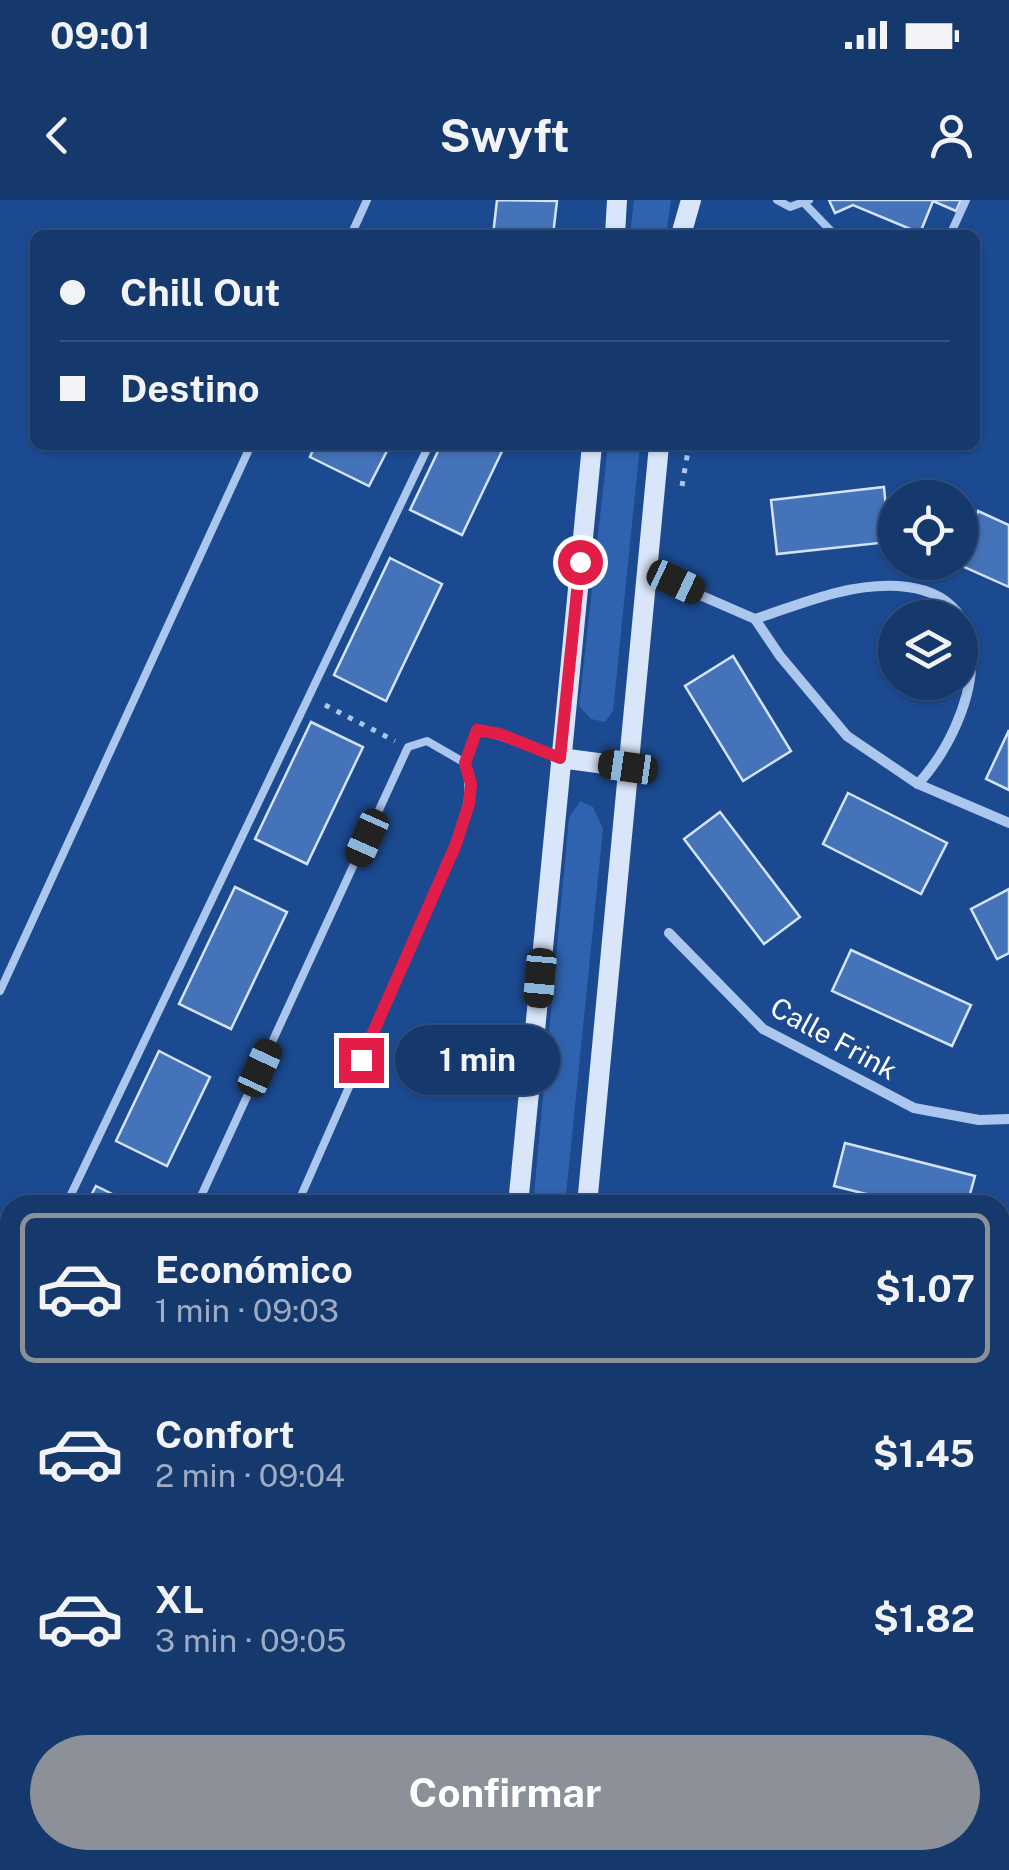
<!DOCTYPE html>
<html lang="es">
<meta charset="utf-8">
<style>
:root{--surface:#15386d;--page:#1e3f72;--text:#f1f3f6;--muted:#9dacc2;--line:#345280;--accent:#8c9099}
body{margin:0;font-family:"Public Sans",sans-serif;background:var(--page);color:var(--text);height:100vh;display:flex;flex-direction:column;font-size:38px;white-space:nowrap}
*{box-sizing:border-box;margin:0}
p{font-size:32px;color:var(--muted)}
.icon{flex:none;width:55px;height:55px;fill:none;stroke:currentColor;stroke-width:2;stroke-linecap:round;stroke-linejoin:round}
.map{position:relative;flex:1;overflow:hidden}
.sheet{position:absolute;left:0px;top:995px;width:1010px;height:675px;display:flex;flex-direction:column;background:var(--surface);border-radius:30px 30px 0 0;box-shadow:0 2px 8px #0004,0 0 0 2px var(--line)}
.sheet>*{flex:none}
.banner{position:absolute;left:30px;top:30px;width:950px;height:220px;border-radius:15px;box-shadow:0 2px 8px #0004,0 0 0 2px var(--line);display:grid;align-content:center;height:220px;padding:0 30px;background:var(--surface)}
.controls{position:absolute;left:878px;top:280px;display:grid;gap:20px}
.controls a{display:grid;place-items:center;width:100px;height:100px;border-radius:50%;background:var(--surface);box-shadow:0 2px 8px #0004,0 0 0 2px var(--line);font-size:50px}
.end{position:absolute;width:45px;height:45px;margin:-22px;border:12px solid #e11d48;background:#fff;box-shadow:0 0 0 5px #fff}
.from{border-radius:50%}
.bubble{position:absolute;height:70px;border-radius:35px;background:var(--surface);box-shadow:0 2px 8px #0004,0 0 0 2px var(--line);font-size:32px;font-weight:700;line-height:70px;text-align:center}
.car{position:absolute;width:30px;height:60px;margin:-30px -15px;border-radius:12px;box-shadow:0 0 8px 2px #0007;background:linear-gradient(#222 24%,#8ab4d8 0 40%,#222 0 76%,#8ab4d8 0 86%,#222 0)}
.banner b{display:flex;align-items:center;gap:35px;height:95px;font-size:38px}
.banner b+b{border-top:2px solid var(--line)}
.banner i{width:25px;height:25px;background:var(--text)}
ul{padding:18px 0 0;list-style:none}
li{display:flex;align-items:center;gap:30px;height:150px;margin:0 20px 15px;padding:0 10px;border:5px solid transparent;border-radius:15px}
li div{flex:1}
li b{display:block;font-size:38px}
li em{font-style:normal;font-weight:700}
li.selected{border-color:var(--accent)}
li>.icon{width:90px;height:90px;stroke-width:1.5}
.action{display:flex;gap:20px;margin-top:auto;padding:20px 30px}
.action a{flex:1;height:115px;border-radius:60px;background:var(--accent);color:#fff;font-size:40px;font-weight:700;line-height:115px;text-align:center}
.status{display:flex;justify-content:space-between;align-items:center;height:70px;padding:0 50px;background:var(--surface);direction:ltr}
.status svg{height:28px;fill:currentColor}
header{display:flex;justify-content:space-between;align-items:center;height:130px;padding:0 30px;background:var(--surface);font-size:45px;font-weight:700}
.map>svg:first-child{display:block}
</style>
<div class="status"><b>09:01</b><svg viewBox="0 0 49 12"><path d="M0 12V9h3v3zM5 12V6h3v6zM10 12V3h3v9zM15 12V0h3v12zM26 1h20v11H26zM47 4h2v5h-2z"/></svg></div>
<header><svg class="icon" aria-label="back" viewBox="0 0 24 24"><path d="M15 5l-7 7 7 7"/></svg>Swyft<svg class="icon" aria-label="person" viewBox="0 0 24 24"><circle cx="12" cy="8" r="4"/><path d="M4 21q1-7 8-7t8 7"/></svg></header>
<div class="map">
<svg width="1009" height="1670" viewBox="0 0 1009 1670">
<rect width="100%" height="100%" fill="#1c4a91"/>
<g fill="#3063af">
<path d="M634,0H671L666,35H630Z"/>
<path d="M608,245H640L613,511L605,522L591,519L579,506Z"/>
<path d="M580,601L593,607L603,629L565,1005H533L569,618Z"/>
</g>
<g fill="#4573b9" stroke="#d2e3fa" stroke-width="2.5">
<path d="M497,0L557,1L553,35H493Z"/>
<path d="M829,0H961L956,11L933,1L920,33L853,5L835,13Z"/>
<path d="M315,245H390L369,286L310,257Z"/>
<path d="M441,245H505L462,335L410,310Z"/>
<path d="M884,287L889,342L777,354L771,300Z"/>
<path d="M978,311L1009,325V387L955,363L960,362Z"/>
<path d="M390,358L442,384L386,501L334,475Z"/>
<path d="M733,456L791,551L743,581L685,486Z"/>
<path d="M311,522L363,547L307,664L255,639Z"/>
<path d="M1009,530V590L986,579Z"/>
<path d="M848,593L947,643L921,694L823,644Z"/>
<path d="M720,612L800,717L764,744L684,639Z"/>
<path d="M235,687L287,712L231,829L179,804Z"/>
<path d="M1009,689V753L997,759L971,709Z"/>
<path d="M851,750L971,805L952,846L832,791Z"/>
<path d="M159,851L210,877L167,966L116,941Z"/>
<path d="M845,943L975,976L967,1005H910L834,986Z"/>
<path d="M96,986L135,1005H86Z"/>
<path d="M10,1162V1221L0,1217V1183Z"/>
<path d="M0,1278L10,1283V1305L0,1326Z"/>
</g>
<g fill="none" stroke-linecap="round" stroke-linejoin="round">
<g stroke="#acc7ee" stroke-width="5" stroke-dasharray="5 8" stroke-linecap="butt">
<path d="M682,286L689,245"/>
<path d="M325,505L395,541"/>
</g>
<g stroke="#acc7ee" stroke-width="8">
<path d="M777,0L790,7L809,0"/>
<path d="M805,4L832,32L846,35"/>
<path d="M351,35L367,0"/>
<path d="M950,35L966,0"/>
<path d="M0,791L251,245"/>
<path d="M66,1005L429,245"/>
<path d="M197,1005L408,547L427,541L465,563L477,531H485L559,557"/>
<path d="M297,1005L456,644C466,614 473,593 465,563"/>
<path d="M0,1143L10,1122"/>
<path d="M0,1440L10,1417"/>
<path d="M5,1670L10,1658"/>
</g>
<g stroke="#acc7ee" stroke-width="10">
<path d="M647,372L755,419L780,456L847,536L918,584L1009,623"/>
<path d="M755,419C801,404 848,383 898,386C1009,393 976,521 918,584"/>
<path d="M669,733L763,829L914,908L979,920L1009,919"/>
</g>
<g stroke="#d9e6fa" stroke-width="20">
<path d="M615,35L617,0"/>
<path d="M681,35L691,0"/>
<path d="M560,558L628,567"/>
<path d="M518,1005L592,245"/>
<path d="M587,1005L659,245"/>
<path d="M457,1670L458,1660"/>
<path d="M524,1670L525,1660"/>
</g>
</g>
<g fill="none" stroke-linecap="round" stroke-linejoin="round">
<path stroke="#e11d48" stroke-width="12" d="M361,860L456,644L469,604L471,584L465,563L477,530L500,534L560,558L580,362"/>
</g>
<g text-anchor="middle" dominant-baseline="central" stroke-width="9" stroke-linejoin="round" paint-order="stroke">
<g font-size="28" fill="#fff" stroke="#1c4a91">
<text transform="translate(834 838) rotate(29)">Calle Frink</text>
</g>
</g>
</svg>
<div class="controls">
<a><svg class="icon" aria-label="locate" viewBox="0 0 24 24"><circle cx="12" cy="12" r="6"/><path d="M12 2v4M12 18v4M2 12h4M18 12h4"/></svg></a>
<a><svg class="icon" aria-label="layers" viewBox="0 0 24 24"><path d="M12 4l9 5-9 5-9-5zM3 14l9 5 9-5"/></svg></a>
</div>
<i class="end from" style="left:580px;top:362px"></i>
<i class="end" style="left:361px;top:860px"></i>
<div class="bubble" style="left:395px;top:825px;width:165px">1 min</div>
<i class="car" style="left:676px;top:382px;rotate:115deg"></i>
<i class="car" style="left:628px;top:567px;rotate:278deg"></i>
<i class="car" style="left:367px;top:638px;rotate:204deg"></i>
<i class="car" style="left:540px;top:778px;rotate:185deg"></i>
<i class="car" style="left:260px;top:868px;rotate:25deg"></i>
<div class="banner">
<b><i class="from"></i>Chill Out</b>
<b><i></i>Destino</b>
</div>
<section class="sheet">
<ul>
<li class="selected"><svg class="icon" aria-label="car" viewBox="0 0 24 24"><path d="M5 17H2v-5l4-1 3-4h7l3 4 3 1v5h-3M9 17h6M6 11h13"/><circle cx="7" cy="17" r="2"/><circle cx="17" cy="17" r="2"/></svg><div><b>Económico</b><p>1 min · 09:03</p></div><em>$1.07</em></li>
<li><svg class="icon" aria-label="car" viewBox="0 0 24 24"><path d="M5 17H2v-5l4-1 3-4h7l3 4 3 1v5h-3M9 17h6M6 11h13"/><circle cx="7" cy="17" r="2"/><circle cx="17" cy="17" r="2"/></svg><div><b>Confort</b><p>2 min · 09:04</p></div><em>$1.45</em></li>
<li><svg class="icon" aria-label="car" viewBox="0 0 24 24"><path d="M5 17H2v-5l4-1 3-4h7l3 4 3 1v5h-3M9 17h6M6 11h13"/><circle cx="7" cy="17" r="2"/><circle cx="17" cy="17" r="2"/></svg><div><b>XL</b><p>3 min · 09:05</p></div><em>$1.82</em></li>
</ul>
<div class="action"><a>Confirmar</a></div>
</section>
</div>
